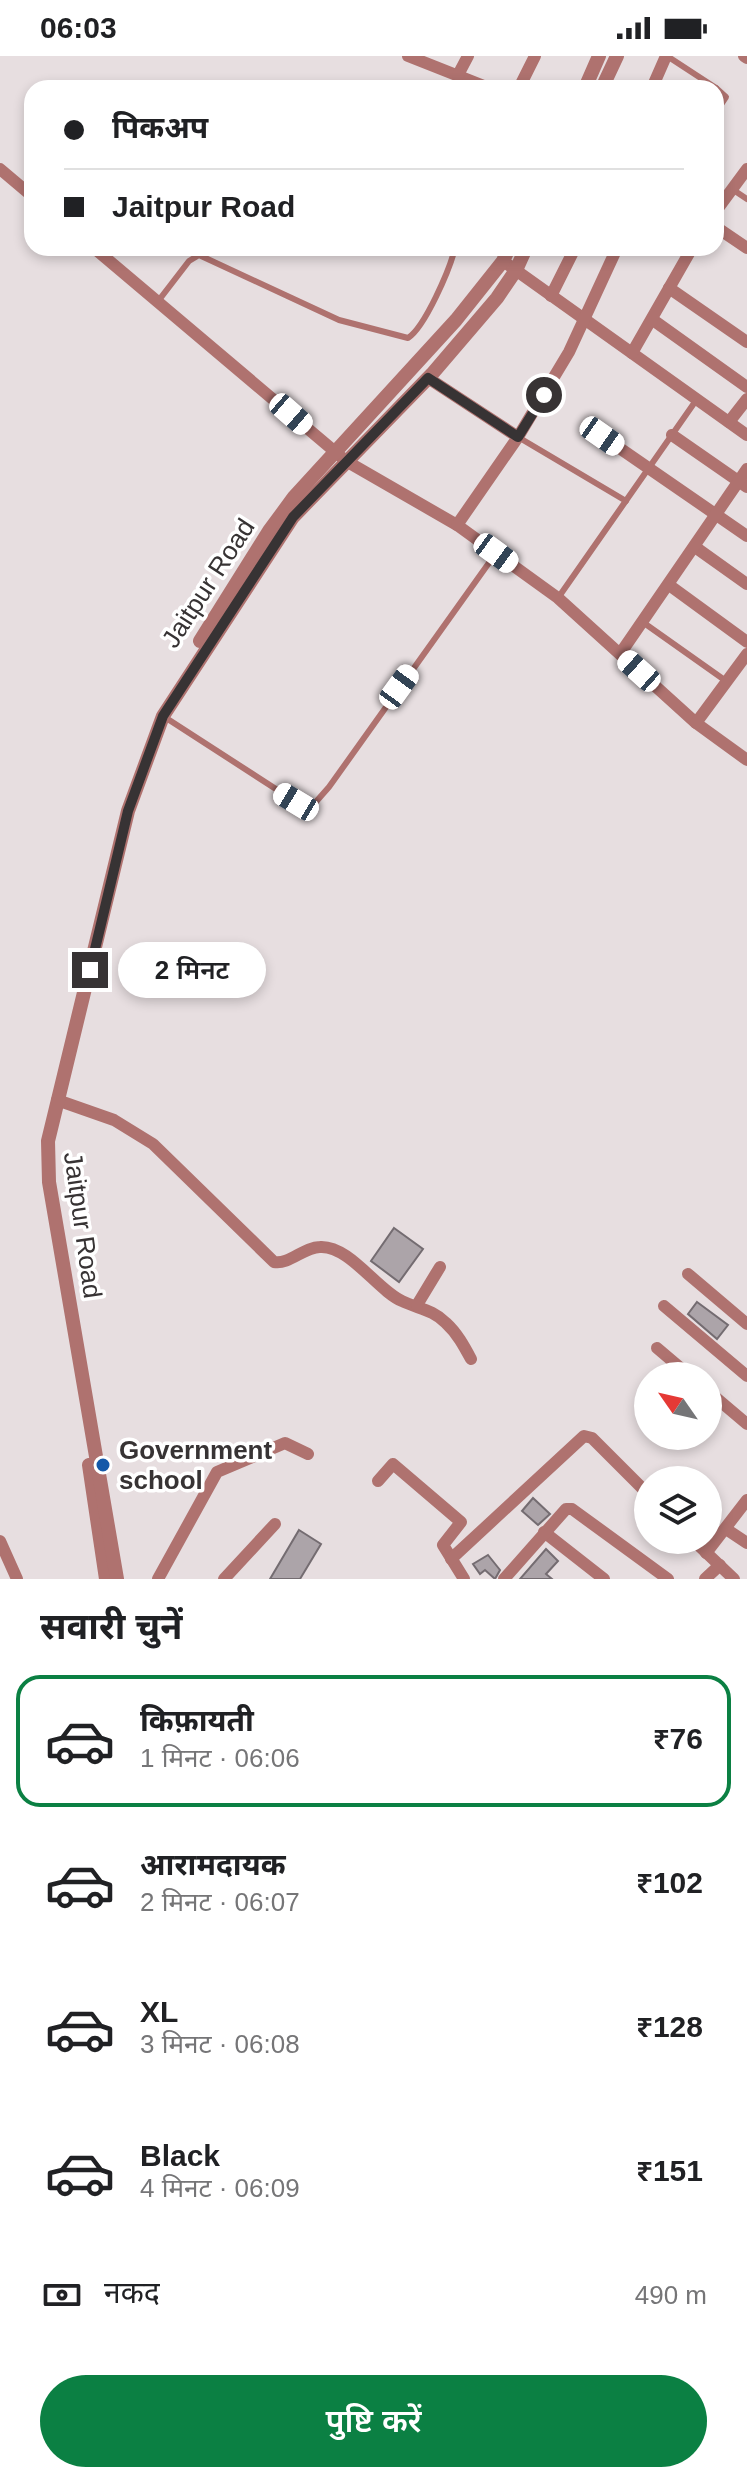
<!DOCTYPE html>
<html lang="hi">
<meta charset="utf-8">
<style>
:root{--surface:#fff;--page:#f6f6f6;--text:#202124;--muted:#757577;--line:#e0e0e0;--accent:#0b8043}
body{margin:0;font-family:Arial,"Noto Sans Devanagari",sans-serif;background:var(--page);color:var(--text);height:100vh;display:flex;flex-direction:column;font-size:30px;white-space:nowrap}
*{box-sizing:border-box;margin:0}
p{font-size:26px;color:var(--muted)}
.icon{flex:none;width:44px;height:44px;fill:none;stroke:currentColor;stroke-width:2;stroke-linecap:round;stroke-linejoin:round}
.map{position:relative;height:1523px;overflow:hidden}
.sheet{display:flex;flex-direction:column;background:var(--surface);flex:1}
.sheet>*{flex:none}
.guide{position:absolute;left:24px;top:24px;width:700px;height:176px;border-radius:24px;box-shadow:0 4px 12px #0003;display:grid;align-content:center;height:176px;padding:0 40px;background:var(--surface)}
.needle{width:52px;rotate:304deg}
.controls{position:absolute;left:634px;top:1306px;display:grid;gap:16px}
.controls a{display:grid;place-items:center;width:88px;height:88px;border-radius:50%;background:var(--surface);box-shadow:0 4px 12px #0003;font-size:40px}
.end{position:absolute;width:36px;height:36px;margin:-18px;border:10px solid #373334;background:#fff;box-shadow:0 0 0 4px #fff}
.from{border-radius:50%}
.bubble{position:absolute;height:56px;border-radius:28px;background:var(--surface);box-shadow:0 4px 12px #0003;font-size:26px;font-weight:600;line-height:56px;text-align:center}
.car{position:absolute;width:24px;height:48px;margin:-24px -12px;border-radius:10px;box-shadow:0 0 6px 2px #0007;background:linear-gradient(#fff 24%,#345 0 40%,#fff 0 76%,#345 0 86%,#fff 0)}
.guide b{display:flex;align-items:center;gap:28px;height:76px;font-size:30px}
.guide b+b{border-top:2px solid var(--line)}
.guide i{width:20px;height:20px;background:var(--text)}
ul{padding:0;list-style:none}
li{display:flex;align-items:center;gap:24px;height:132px;margin:0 16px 12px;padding:0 24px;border:4px solid transparent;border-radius:24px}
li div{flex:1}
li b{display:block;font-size:30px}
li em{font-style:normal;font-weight:600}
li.selected{border-color:var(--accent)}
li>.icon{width:72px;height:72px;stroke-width:1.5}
h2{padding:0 40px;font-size:36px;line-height:96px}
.pay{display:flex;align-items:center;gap:20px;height:88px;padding:0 40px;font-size:30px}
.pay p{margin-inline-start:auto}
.button{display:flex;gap:16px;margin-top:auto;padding:16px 40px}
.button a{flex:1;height:92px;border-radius:48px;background:var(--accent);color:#fff;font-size:32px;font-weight:600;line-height:92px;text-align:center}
.status{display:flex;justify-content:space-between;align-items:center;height:56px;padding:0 40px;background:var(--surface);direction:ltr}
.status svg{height:22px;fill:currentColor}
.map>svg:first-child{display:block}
</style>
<div class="status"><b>06:03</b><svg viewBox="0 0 49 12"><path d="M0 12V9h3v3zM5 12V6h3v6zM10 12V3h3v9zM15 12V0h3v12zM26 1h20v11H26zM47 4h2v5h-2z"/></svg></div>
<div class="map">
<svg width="747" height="1523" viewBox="0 0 747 1523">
<rect width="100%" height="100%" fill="#e7dee0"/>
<g fill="#aca4a9" stroke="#746c71" stroke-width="2">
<path d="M394,1172L423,1193L399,1226L371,1205Z"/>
<path d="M697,1246L728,1269L717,1283L688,1258Z"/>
<path d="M533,1442L550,1458L538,1469L522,1455Z"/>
<path d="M299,1474L321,1488L300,1523H270Z"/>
<path d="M546,1493L558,1505L546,1518L552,1523H520Z"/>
<path d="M488,1499L500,1514L495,1523L485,1514L480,1518L473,1508Z"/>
</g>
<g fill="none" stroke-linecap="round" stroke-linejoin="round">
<g stroke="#af726f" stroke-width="6">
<path d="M667,0L716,32"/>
<path d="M716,32L726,41L716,56"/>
<path d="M732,133L747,143"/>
<path d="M159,244L189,205L199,199L339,264L408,282C425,271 450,213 455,192"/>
<path d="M518,381L626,445"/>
<path d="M558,542L697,343"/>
<path d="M644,567L726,625"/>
<path d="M163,660L296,746L314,748L329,731L496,497"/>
</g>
<g stroke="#af726f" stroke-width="12">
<path d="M408,0L489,32"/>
<path d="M744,0L747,2"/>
<path d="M458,19L468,0"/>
<path d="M519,32L535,0"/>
<path d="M652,32L666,0"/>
<path d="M0,113L32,140"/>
<path d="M716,155L747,113"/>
<path d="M716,171L747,192"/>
<path d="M94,192L346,405L457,469L558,542L696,667L747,704"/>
<path d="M503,205L747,379"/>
<path d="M669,232L747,286"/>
<path d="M551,240L575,192"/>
<path d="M653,264L747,331"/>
<path d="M632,297L692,192"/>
<path d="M428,322L518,381"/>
<path d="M729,366L747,343"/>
<path d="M672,379L747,431"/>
<path d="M602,380L747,480"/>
<path d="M457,469L518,381L569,296L617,192"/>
<path d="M695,491L747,528"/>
<path d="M669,529L747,586"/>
<path d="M620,598L747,413"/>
<path d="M696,667L747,598"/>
<path d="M57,1044L114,1064L153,1088L274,1206C289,1209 304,1191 320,1191C349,1189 378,1235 402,1245C418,1253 432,1253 446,1267C457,1277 464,1290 471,1303"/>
<path d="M688,1218L747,1268"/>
<path d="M417,1249L440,1211"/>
<path d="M664,1250L747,1320"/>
<path d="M657,1292L690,1320"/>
<path d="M708,1335L747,1368"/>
<path d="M378,1425L393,1408L461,1466L443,1489L464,1523"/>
<path d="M726,1473L747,1487"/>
<path d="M544,1476L604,1523"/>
<path d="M693,1484L734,1523"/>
<path d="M0,1485L17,1523"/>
<path d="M706,1497L747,1444"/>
<path d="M451,1503L584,1380L592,1382L648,1438"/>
<path d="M158,1523L217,1416L285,1387L308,1398"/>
<path d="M224,1523L275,1468"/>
<path d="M504,1523L566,1453H572L668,1523"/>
<path d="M705,1523L720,1509"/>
</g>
<g stroke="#af726f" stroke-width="14">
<path d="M585,32L599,0"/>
<path d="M602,32L617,0"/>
<path d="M200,585L269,475L294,441L456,264L503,205L509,192"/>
<path d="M89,1409L106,1523"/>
<path d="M117,1523L49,1126L48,1085L128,755L163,660L293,461L432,318L497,242L516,214L526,192"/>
</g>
</g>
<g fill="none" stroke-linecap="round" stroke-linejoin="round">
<path stroke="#373334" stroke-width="10" d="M90,914L128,755L163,660L293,461L428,322L518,381L544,339"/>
</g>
<circle fill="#1458a8" stroke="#fff" stroke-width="3" cx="103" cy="1409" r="8"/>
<g text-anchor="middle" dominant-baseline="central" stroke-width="7" stroke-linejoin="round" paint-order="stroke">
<g font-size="26" fill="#373334" stroke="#fff">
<text transform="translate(208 527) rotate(-57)">Jaitpur Road</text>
<text transform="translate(83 1169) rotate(82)">Jaitpur Road</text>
</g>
<g font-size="26" font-weight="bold" fill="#373334" stroke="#fff" text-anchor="start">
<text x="119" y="1394">Government<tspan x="119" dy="30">school</tspan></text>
</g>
</g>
</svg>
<div class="controls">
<a><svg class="needle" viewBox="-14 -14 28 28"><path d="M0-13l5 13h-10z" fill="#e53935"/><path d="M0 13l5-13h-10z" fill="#757577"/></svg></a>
<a><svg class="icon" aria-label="layers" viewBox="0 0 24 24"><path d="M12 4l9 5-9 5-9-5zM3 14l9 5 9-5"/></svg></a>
</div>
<i class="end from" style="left:544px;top:339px"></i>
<i class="end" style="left:90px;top:914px"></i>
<div class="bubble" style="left:118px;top:886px;width:148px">2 मिनट</div>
<i class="car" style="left:291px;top:358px;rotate:131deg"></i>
<i class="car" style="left:602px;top:380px;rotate:125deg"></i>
<i class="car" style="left:496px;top:497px;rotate:126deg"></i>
<i class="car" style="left:639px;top:615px;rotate:312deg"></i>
<i class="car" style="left:399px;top:631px;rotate:36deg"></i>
<i class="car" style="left:296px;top:746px;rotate:301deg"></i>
<div class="guide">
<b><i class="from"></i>पिकअप</b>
<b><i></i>Jaitpur Road</b>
</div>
</div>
<section class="sheet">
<h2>सवारी चुनें</h2>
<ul>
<li class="selected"><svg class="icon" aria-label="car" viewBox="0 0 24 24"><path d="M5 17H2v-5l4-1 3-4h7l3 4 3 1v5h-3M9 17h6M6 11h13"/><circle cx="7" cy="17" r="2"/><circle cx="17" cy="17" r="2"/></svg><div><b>किफ़ायती</b><p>1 मिनट · 06:06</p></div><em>₹76</em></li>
<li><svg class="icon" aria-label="car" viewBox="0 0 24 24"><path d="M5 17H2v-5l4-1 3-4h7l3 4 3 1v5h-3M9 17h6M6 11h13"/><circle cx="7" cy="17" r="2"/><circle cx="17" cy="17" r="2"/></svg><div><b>आरामदायक</b><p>2 मिनट · 06:07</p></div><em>₹102</em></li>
<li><svg class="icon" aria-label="car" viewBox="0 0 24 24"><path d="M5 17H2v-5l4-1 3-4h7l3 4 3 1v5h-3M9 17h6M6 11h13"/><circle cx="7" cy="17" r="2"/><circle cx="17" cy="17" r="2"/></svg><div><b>XL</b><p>3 मिनट · 06:08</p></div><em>₹128</em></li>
<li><svg class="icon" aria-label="car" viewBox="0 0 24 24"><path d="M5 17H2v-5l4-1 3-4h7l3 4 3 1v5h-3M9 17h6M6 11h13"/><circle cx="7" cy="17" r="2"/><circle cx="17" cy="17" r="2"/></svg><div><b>Black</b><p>4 मिनट · 06:09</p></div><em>₹151</em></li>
</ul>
<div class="pay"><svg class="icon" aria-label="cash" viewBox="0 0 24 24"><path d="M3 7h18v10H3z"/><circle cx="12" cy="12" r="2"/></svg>नकद<p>490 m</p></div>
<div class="button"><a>पुष्टि करें</a></div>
</section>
